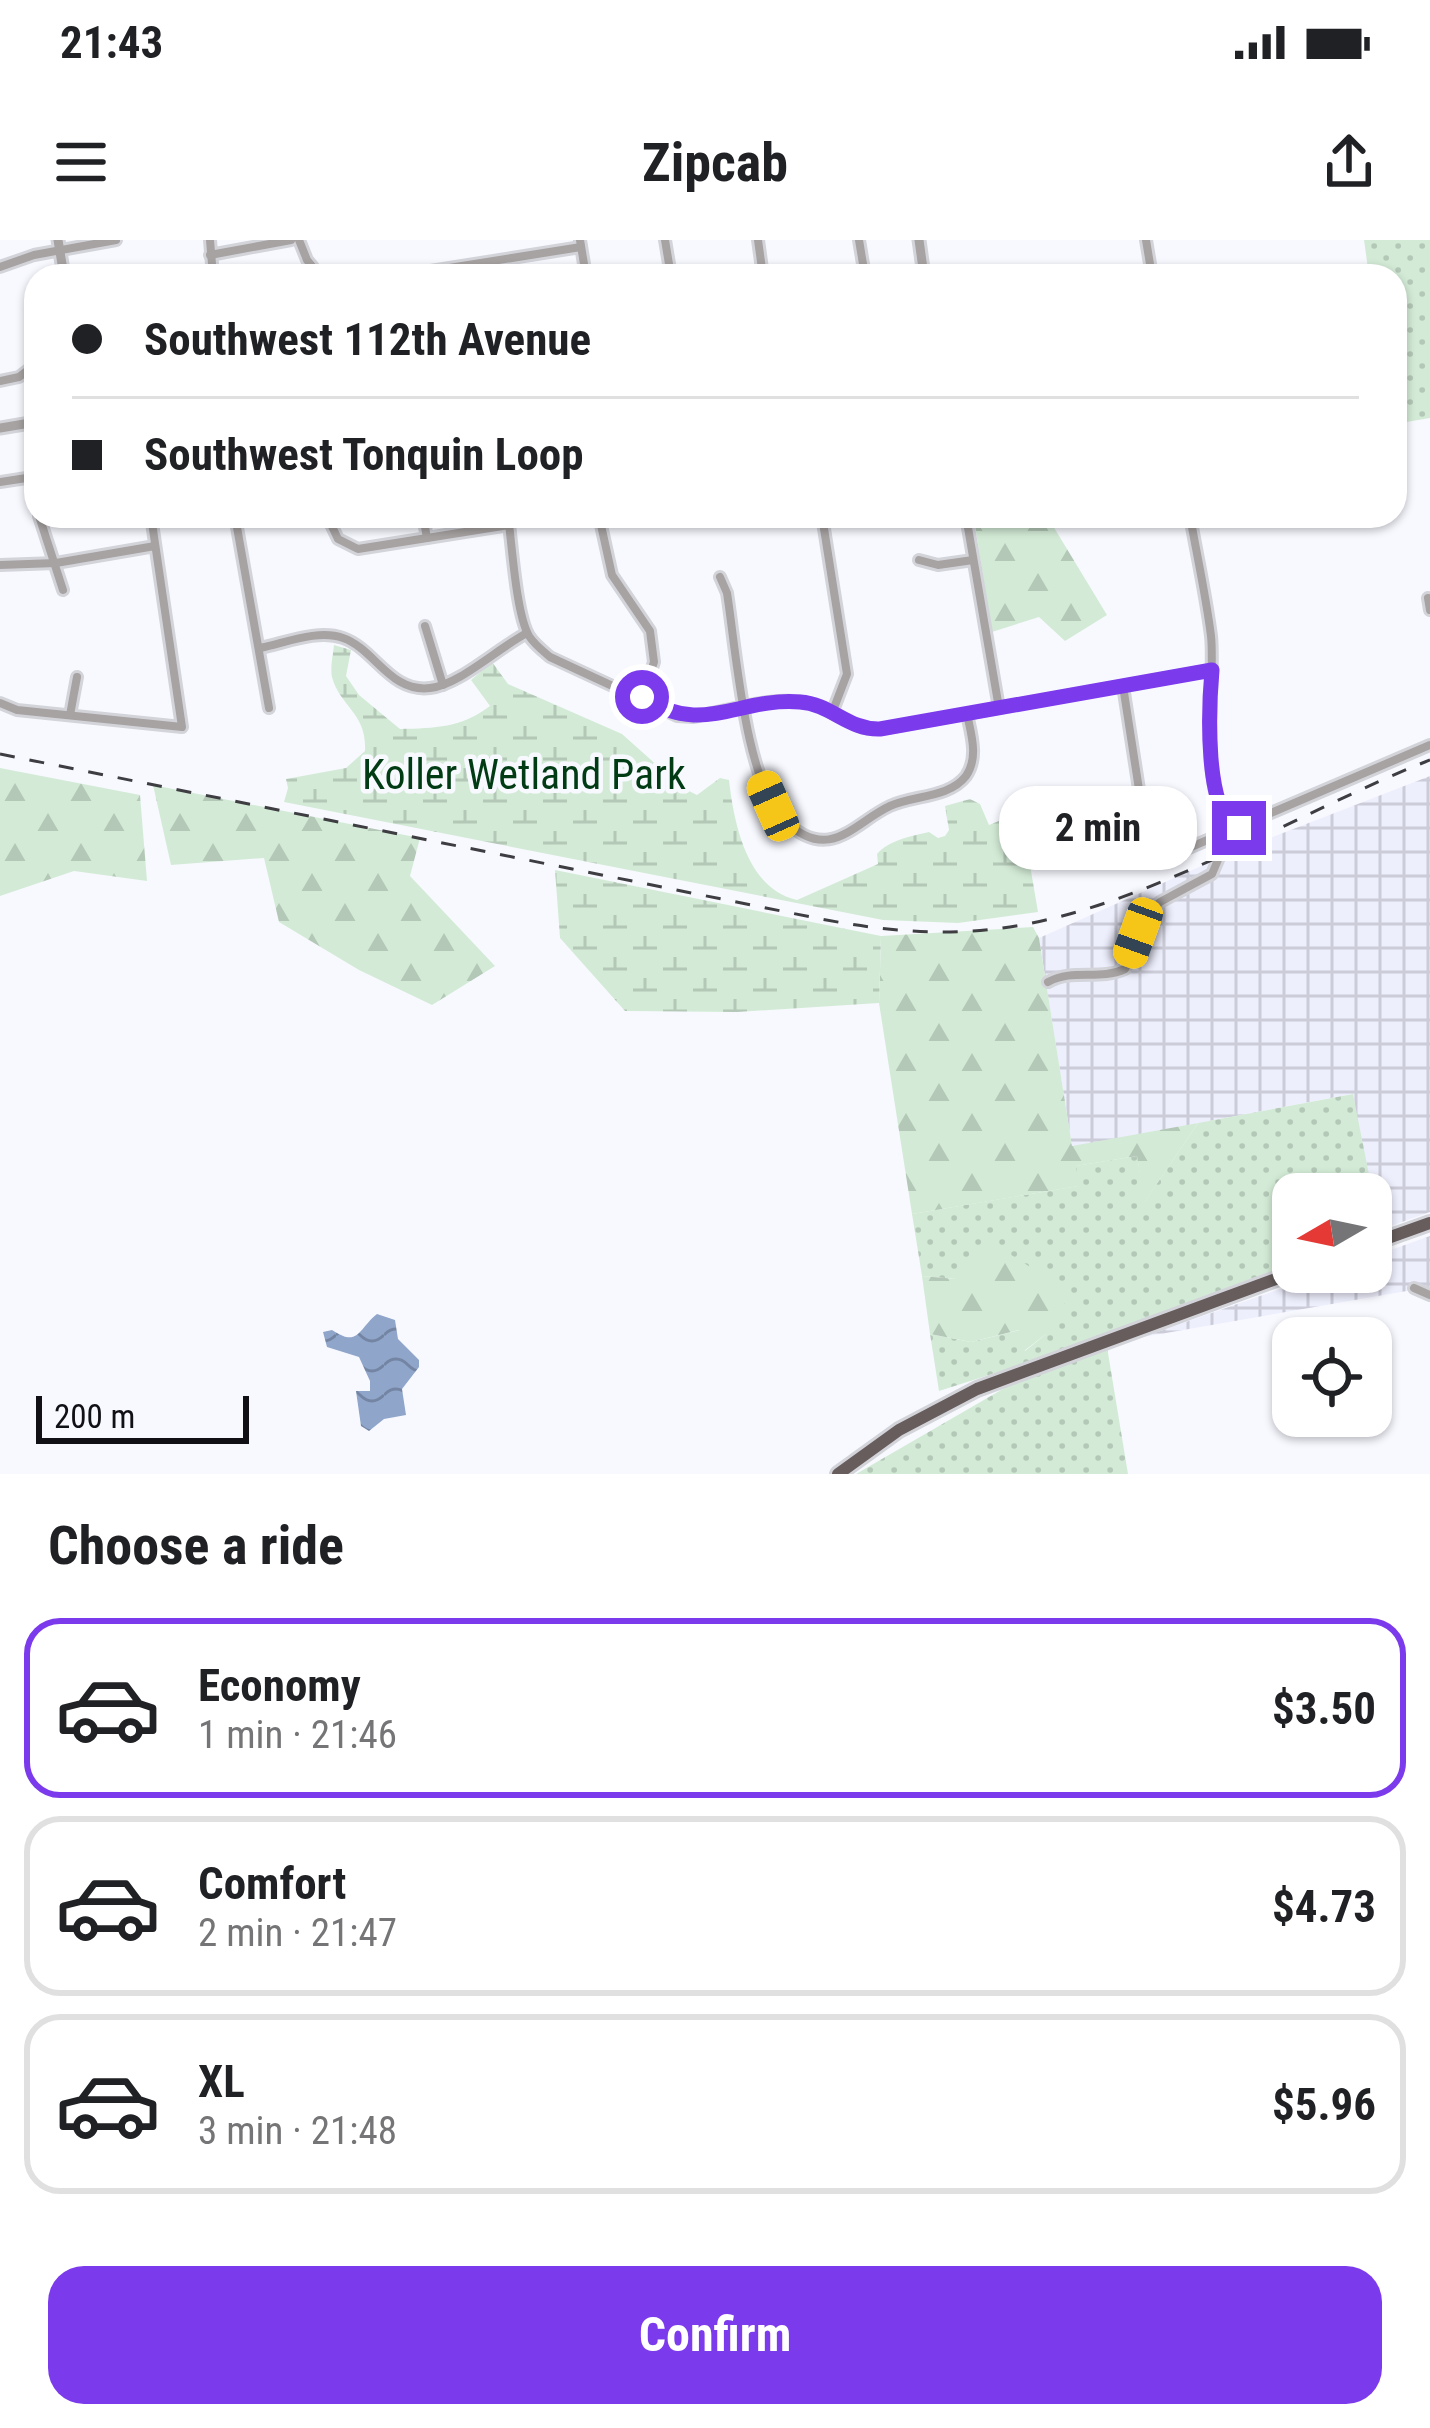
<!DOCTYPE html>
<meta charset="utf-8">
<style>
:root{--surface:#fff;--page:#f2f2f2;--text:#202124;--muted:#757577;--line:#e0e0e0;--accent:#7c3aed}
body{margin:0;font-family:"Roboto Condensed",sans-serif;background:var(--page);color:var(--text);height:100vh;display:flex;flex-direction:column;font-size:45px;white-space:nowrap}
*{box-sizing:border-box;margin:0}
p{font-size:39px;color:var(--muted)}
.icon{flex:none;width:66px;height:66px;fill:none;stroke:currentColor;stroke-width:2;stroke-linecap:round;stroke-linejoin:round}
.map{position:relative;height:1234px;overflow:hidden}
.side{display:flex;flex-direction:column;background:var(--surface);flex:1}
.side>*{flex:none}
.banner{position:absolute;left:24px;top:24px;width:1383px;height:264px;border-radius:36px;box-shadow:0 3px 9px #0004;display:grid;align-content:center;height:264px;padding:0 48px;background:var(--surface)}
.needle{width:78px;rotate:261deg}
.fabs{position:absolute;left:1272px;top:933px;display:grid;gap:24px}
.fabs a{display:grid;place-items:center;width:120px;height:120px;border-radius:24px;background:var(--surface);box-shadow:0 3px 9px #0004;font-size:60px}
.scale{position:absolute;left:36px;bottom:30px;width:213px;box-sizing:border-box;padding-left:12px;border:6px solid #111115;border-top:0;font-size:33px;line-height:42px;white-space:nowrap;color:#111115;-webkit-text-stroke:9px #f8f9ff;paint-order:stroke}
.end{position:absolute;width:54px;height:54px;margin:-27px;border:15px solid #7c3aed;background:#fff;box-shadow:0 0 0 6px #fff}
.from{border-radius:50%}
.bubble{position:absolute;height:84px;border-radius:36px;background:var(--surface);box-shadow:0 3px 9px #0004;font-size:39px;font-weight:700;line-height:84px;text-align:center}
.car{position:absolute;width:36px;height:72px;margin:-36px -18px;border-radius:15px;box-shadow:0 0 9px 3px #0007;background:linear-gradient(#f5c518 24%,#345 0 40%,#f5c518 0 76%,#345 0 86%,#f5c518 0)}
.banner b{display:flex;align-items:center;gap:42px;height:114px;font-size:45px}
.banner b+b{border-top:3px solid var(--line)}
.banner i{width:30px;height:30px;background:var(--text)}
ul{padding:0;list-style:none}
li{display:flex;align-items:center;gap:36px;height:180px;margin:0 24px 18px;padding:0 24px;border:6px solid var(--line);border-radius:36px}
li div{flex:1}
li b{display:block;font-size:45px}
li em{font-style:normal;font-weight:700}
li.on{border-color:var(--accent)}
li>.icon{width:108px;height:108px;stroke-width:1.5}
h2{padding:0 48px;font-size:54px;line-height:144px}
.button{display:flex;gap:24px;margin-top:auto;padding:24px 48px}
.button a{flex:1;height:138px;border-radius:36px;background:var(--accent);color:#fff;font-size:48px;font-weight:700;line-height:138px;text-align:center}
.status{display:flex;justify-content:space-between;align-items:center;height:84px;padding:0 60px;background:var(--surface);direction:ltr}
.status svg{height:33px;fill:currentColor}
header{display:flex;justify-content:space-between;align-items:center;height:156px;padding:0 48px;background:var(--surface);font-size:54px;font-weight:700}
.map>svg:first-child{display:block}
</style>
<div class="status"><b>21:43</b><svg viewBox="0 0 49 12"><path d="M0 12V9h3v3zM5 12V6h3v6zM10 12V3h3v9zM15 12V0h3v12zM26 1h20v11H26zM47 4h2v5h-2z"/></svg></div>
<header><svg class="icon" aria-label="menu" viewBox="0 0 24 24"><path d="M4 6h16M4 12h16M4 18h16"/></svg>Zipcab<svg class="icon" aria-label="share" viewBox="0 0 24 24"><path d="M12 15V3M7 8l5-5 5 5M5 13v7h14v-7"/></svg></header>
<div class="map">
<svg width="1430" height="1234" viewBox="0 0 1430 1234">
<defs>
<pattern id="industrial-grid" width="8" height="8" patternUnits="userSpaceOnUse" patternTransform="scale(3)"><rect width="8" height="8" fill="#eeeffd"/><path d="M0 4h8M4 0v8" fill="none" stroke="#cbccd8"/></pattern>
<pattern id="grass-dots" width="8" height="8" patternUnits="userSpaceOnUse" patternTransform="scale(3)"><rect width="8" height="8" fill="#d3ebd6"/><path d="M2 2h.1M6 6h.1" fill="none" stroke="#b4c8b7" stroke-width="1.8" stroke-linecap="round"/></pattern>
<pattern id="forest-firs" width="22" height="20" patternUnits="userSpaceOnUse" patternTransform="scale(3)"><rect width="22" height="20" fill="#d3ebd6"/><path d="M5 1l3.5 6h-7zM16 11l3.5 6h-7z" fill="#b4c8b7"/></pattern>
<pattern id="wetland-marsh" width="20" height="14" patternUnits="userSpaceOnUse" patternTransform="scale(3)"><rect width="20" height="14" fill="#d3ebd6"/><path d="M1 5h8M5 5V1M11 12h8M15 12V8" fill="none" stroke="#b4c8b7"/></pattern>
<pattern id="water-waves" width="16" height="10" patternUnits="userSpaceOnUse" patternTransform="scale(3)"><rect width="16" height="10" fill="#8fa5ca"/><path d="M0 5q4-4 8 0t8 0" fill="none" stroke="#7385a3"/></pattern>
</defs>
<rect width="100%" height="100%" fill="#f8f9ff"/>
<g fill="url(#industrial-grid)">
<path d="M1430,536V972L1380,990L1352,854L1072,907L1039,698L1226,615Z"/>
<path d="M1430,996V1047L1143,1097L1328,1032H1371V1017Z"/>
</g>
<g fill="url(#grass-dots)">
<path d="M1364,0H1430V178L1395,184V36H1369Z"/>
<path d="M1353,854L1380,990L1371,994V954H1293V1023L1027,1123L939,1151L930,1094L971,1102L1020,1090L1025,1111L1046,1094L956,1039L922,1036L912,974L1078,946L1075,926L1137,916L1145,961L1198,883Z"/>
<path d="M1107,1107L1128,1234H856L1008,1146Z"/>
</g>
<g fill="url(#forest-firs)">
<path d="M986,276H1047L1107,375L1065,401L1039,377L992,392L975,286Z"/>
<path d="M0,528L140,555L147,641L74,631L0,656Z"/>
<path d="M153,545L420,598L410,636L495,726L432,765L359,730L279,682L264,618L171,625Z"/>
<path d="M1033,687L1039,698L1072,906L1198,883L1144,963L1137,916L1076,926L1079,946L912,974L879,763L881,696Z"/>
<path d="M994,1004L1071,1053L1046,1094L1024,1111L1019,1090L971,1102L930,1094L922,1036L956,1039Z"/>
</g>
<g fill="url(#wetland-marsh)">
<path d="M334,405L351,410L346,436L359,455L400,489C435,488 461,488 490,466L471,440L492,422L508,444L622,494L659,527L661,522L663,538L697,555L720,538L729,540C734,584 747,649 797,660L878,624L877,614C889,600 912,596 929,592L938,598L945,596L949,590L945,566L970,559L980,564L989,585L1021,572L1038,672L958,683L883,680L284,562L288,548L286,539L346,528L365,511C367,473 340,467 332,437C330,429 333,414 334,405Z"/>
<path d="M555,630L881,696L879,763L737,772L625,771L560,698Z"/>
</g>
<path fill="url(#water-waves)" d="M377,1074L395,1080L398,1099L419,1120V1127L402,1149L406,1175L384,1179L369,1191L361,1186L356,1151H370V1141L359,1117L327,1107L323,1092L332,1090C359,1108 358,1089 377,1074Z"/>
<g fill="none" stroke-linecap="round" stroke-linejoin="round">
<defs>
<g id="minor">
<path d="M210,0L213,36"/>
<path d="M299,0L307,20L320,36"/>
<path d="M580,0L586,36"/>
<path d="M665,0L671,36"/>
<path d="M758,0L763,36"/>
<path d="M859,0L865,36"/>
<path d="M1146,0L1152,36"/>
<path d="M210,15L291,0"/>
<path d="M0,27L34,15L116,0"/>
<path d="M399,36L581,7"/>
<path d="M0,141L19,137L36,124"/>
<path d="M0,242L33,237L36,259"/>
<path d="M39,276L63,350"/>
<path d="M235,276L269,468"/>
<path d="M327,276L338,299L358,309L509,285"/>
<path d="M423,276L427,298"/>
<path d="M508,276C512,304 516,374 529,396C534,404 543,411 550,417L677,476L693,477C728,471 774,455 809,463C837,468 850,491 881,489L1212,430"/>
<path d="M599,276L612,335L650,391L654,422L642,457"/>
<path d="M822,276L847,434L832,473"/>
<path d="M966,276L999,468"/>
<path d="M1190,276C1197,316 1206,356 1211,396C1216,438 1197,561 1233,587"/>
<path d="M919,320L938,325L973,320"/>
<path d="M0,325L56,323L155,306"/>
<path d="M720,337L727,353C736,409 745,543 785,581C830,624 855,582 890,566C914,555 949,558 966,536C979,517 971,494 967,474"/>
<path d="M1428,358L1430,370"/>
<path d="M425,386L443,445"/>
<path d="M260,408C285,403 318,389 343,398C375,409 390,453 430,448C459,445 498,408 527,393"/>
<path d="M1123,446L1147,601L1156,617L1163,619L1430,505"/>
<path d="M0,463L17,470L182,487L151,276"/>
<path d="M70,475L77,437"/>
<path d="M1048,742C1074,728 1099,741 1125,729L1148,673L1160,662L1212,634L1229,594"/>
<path d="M1414,1048L1430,1055"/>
</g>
<g id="tertiary">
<path d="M58,0L64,36"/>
<path d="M919,0L924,36"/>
<path d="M0,188L36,182"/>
</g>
<g id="primary">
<path d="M1371,1004L1430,983"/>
<path d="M838,1234L899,1190L977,1149L1295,1032"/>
</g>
</defs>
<use href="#minor" stroke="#d3d4da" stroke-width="14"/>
<use href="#tertiary" stroke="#d3d4da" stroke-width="15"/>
<use href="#primary" stroke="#d3d4da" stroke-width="18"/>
<use href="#minor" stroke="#a8a3a3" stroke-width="8"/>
<use href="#tertiary" stroke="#a8a3a3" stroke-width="9"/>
<use href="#primary" stroke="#665d5c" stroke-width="12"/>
<path stroke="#3d3d42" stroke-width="3" stroke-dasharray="15 15" stroke-linecap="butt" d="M0,514L821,679C879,690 936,696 995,689C1141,672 1292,574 1430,520"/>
</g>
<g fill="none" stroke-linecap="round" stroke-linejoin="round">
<path stroke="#7c3aed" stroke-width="15" d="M642,457C703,497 738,457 800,462C831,464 848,490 880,489L1212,430C1209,463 1203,577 1239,588"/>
</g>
<g text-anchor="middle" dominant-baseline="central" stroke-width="9" stroke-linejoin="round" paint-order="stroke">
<g font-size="42" fill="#003b14" stroke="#f8f9ff">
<text x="524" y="534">Koller Wetland Park</text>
</g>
</g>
</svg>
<div class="fabs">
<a><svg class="needle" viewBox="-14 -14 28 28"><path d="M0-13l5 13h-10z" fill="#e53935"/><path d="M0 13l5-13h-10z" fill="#757577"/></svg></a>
<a><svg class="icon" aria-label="locate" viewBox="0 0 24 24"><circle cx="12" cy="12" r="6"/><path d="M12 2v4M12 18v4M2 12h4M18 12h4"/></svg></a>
</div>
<div class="scale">200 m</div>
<i class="end from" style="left:642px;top:457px"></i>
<i class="end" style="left:1239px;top:588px"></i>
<div class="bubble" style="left:999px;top:546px;width:198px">2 min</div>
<i class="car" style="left:773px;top:566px;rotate:336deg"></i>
<i class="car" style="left:1138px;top:693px;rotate:200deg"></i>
<div class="banner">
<b><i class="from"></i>Southwest 112th Avenue</b>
<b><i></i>Southwest Tonquin Loop</b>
</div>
</div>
<section class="side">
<h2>Choose a ride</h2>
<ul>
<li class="on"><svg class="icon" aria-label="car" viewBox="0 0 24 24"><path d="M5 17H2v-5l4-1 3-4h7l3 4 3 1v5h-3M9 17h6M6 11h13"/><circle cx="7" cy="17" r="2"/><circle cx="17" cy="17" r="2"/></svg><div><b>Economy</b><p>1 min · 21:46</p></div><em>$3.50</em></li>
<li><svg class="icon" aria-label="car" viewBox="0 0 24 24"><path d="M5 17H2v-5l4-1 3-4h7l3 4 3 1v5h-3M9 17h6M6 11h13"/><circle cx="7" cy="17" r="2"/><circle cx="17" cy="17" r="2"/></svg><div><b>Comfort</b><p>2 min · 21:47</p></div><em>$4.73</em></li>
<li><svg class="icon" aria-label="car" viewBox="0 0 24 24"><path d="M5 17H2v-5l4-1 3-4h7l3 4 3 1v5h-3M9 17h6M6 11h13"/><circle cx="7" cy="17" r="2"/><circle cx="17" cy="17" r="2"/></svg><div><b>XL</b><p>3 min · 21:48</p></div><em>$5.96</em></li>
</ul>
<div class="button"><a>Confirm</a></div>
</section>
